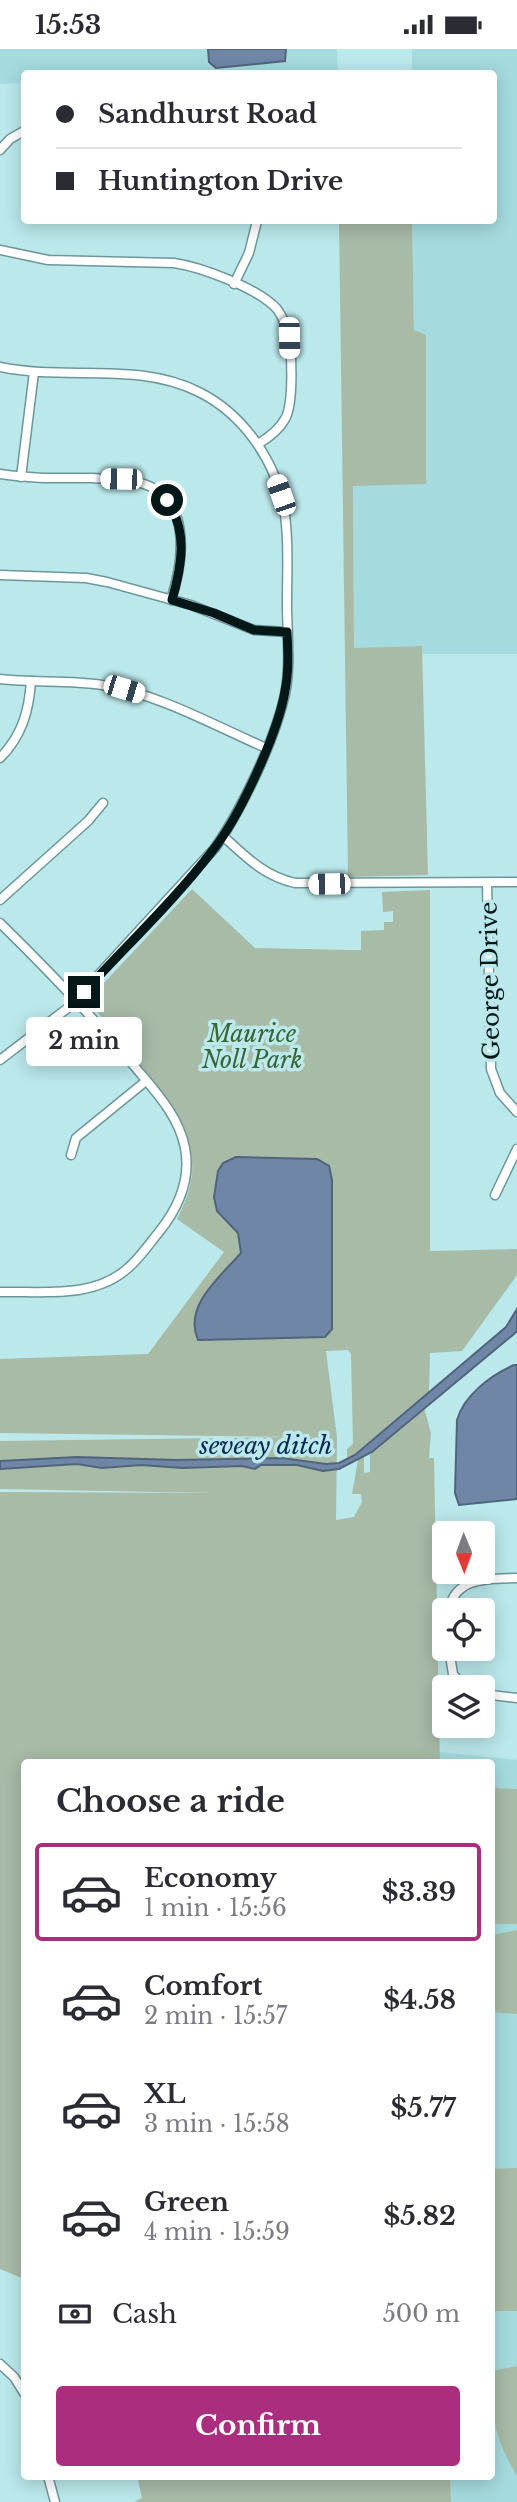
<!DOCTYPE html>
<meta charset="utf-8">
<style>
:root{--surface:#fff;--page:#f2f2f3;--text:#2b2b33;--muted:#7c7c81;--line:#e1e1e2;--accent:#ab2d7e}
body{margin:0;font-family:"Libre Baskerville",serif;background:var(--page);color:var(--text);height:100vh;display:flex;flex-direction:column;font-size:26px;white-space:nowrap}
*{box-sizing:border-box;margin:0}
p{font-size:23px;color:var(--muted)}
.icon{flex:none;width:38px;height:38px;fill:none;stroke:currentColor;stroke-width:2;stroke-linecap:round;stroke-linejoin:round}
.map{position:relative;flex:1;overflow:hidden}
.details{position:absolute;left:21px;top:1710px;width:474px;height:721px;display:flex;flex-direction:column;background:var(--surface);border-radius:7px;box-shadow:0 4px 18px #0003}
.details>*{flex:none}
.hud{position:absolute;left:21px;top:21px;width:476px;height:154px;border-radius:7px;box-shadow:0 4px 18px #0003;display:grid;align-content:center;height:154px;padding:0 35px;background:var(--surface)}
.needle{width:46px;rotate:179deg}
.controls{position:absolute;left:432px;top:1472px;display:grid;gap:14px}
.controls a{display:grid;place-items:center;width:63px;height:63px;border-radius:7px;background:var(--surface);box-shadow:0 4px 18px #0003;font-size:35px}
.end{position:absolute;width:32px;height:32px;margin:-16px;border:9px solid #061718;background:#fff;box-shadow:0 0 0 4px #fff}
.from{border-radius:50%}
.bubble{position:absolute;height:49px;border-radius:7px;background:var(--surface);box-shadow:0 4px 18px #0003;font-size:23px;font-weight:800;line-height:49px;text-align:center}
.car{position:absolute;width:21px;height:42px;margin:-21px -10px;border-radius:9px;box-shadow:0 0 5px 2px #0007;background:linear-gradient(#fff 24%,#345 0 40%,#fff 0 76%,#345 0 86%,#fff 0)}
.hud b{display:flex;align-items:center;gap:24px;height:66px;font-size:26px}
.hud b+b{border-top:2px solid var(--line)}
.hud i{width:18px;height:18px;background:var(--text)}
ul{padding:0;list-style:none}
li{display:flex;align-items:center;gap:21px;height:98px;margin:0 14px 10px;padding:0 21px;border:4px solid transparent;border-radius:7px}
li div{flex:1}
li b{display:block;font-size:26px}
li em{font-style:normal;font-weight:800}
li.current{border-color:var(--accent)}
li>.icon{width:63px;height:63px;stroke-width:1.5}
h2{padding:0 35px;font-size:32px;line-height:84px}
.pay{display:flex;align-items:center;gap:18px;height:77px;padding:0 35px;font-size:26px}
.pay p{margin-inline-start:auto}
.cta{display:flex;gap:14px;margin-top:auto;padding:14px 35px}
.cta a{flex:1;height:80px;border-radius:7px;background:var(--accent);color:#fff;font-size:28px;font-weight:800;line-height:80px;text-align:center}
.status{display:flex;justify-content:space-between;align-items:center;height:49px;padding:0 35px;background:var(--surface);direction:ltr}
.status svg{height:19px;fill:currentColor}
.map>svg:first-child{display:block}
</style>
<div class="status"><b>15:53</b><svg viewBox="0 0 49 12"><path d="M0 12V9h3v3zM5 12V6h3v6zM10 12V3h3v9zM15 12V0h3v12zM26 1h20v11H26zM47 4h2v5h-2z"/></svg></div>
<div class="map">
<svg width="517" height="2453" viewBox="0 0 517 2453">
<rect width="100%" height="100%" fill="#bbe8eb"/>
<g fill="#a5dbde">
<path d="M0,0H337L338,24H24V34L0,35Z"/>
<path d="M412,0H517V605H422L421,597L354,600L353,436L426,435L414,282L412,172H494V24H412Z"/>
<path d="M440,1703L517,1711V2453H451L450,2427H492V1713H440Z"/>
</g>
<g fill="#a8bba7">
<path d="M339,172H412L414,281L426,286V435L353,437L354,599L422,597L428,826L348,828Z"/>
<path d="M192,840L255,899L349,901H361V882L384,881V873H393V862L383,863L382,843L430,841V1202L517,1200V1226L462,1302L430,1304L429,1343L355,1406L347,1410V1400L353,1395L351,1305L348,1301L326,1302L337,1388L336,1471L354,1468L362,1453L361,1445H352L358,1411L364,1408V1424L370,1423V1404L424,1359L431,1384L429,1409H434L440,1713H24V2230L0,2220V1443L212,1444L0,1440V1392L295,1388L0,1384V1310L148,1305L224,1203L177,1170C210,1107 185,1074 145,1024C126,1000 107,976 88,951Z"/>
<path d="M492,1739L517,1740V1875H492Z"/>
<path d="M517,1881V1965L492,1963V1886Z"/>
<path d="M517,2119V2262H492V2120Z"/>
<path d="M517,2317V2427C493,2387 492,2367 492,2322Z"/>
<path d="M137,2427H450L451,2453H134L142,2449Z"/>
</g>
<g fill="#7086a7" stroke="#50657c" stroke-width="2">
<path d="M208,0H286L285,12L216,19L209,13Z"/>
<path d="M236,1108L317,1110L329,1117L332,1131V1280L325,1288L198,1291C183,1257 220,1228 241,1204L238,1184L217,1162L214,1148L218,1122L223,1114Z"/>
<path d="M517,1260V1282L514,1285L372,1403L339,1420L323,1422L297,1416H261L255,1420L242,1417L182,1419L141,1416L102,1419L77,1415L0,1420V1412L77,1408L177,1411L282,1409L326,1415L339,1414L355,1406L506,1278Z"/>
<path d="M514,1316H517V1450L459,1456L455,1444L457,1371C464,1346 491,1326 514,1316Z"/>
</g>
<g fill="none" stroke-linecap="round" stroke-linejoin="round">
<defs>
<g id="street">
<path d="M0,101L10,90L24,82"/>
<path d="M0,201L48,211L174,214C201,218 258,239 277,260C282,267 286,276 288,285C292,302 294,355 285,370C279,381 268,389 258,395"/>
<path d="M234,235L249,204L257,172"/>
<path d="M0,318C66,332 137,312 199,343C243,365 275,411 284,459C289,490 287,523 287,555C287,584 291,616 285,645C275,691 242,760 215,799L69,958L0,1011"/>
<path d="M0,425C31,430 61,429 92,429C108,430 125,429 141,434C192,449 184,511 171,551"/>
<path d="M21,428L34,323"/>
<path d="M0,526L86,529L107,533L191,556L254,581L287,583"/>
<path d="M0,630C34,634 68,631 102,636C159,645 213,676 266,699"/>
<path d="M0,709C22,687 29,662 31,632"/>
<path d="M223,787C246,808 264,827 295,834L517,833"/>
<path d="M487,834L491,1020L500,1044L517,1063"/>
<path d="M0,851L88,772L103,754"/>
<path d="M0,874C47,920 92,967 135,1018C155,1042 179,1067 185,1099C191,1130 179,1158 159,1183C149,1195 140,1209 128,1219C94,1250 43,1242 0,1243"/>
<path d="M71,1106L76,1089L146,1032"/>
<path d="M495,1146L517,1100"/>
<path d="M449,1561C455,1527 490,1530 517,1529"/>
<path d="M449,1600L453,1625L464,1638"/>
<path d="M483,1645L517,1649"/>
<path d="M0,2315L14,2328L24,2344"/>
<path d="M48,2427L55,2453"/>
</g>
</defs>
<use href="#street" stroke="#6c979a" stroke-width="11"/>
<use href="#street" stroke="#fff" stroke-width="8"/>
</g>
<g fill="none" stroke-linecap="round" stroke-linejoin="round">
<path stroke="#061718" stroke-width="9" d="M84,943C127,896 175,851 213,801C240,767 278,684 285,642C289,622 288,603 287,583L254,581L214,564L172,551C182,516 188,482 167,451"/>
</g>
<g text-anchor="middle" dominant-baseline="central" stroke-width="7" stroke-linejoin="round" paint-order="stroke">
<g font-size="23" fill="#061718" stroke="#bbe8eb">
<text transform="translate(490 932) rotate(-91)">George Drive</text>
</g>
<g font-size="23" font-style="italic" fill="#396436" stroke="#bbe8eb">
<text x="252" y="985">Maurice<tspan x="252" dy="26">Noll Park</tspan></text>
</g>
<g font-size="24" font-style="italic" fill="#0a2853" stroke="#bbe8eb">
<text x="266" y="1396">seveay ditch</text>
</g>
</g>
</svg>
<div class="controls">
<a><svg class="needle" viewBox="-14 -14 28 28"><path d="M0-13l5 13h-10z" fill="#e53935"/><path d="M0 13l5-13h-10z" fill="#7c7c81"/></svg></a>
<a><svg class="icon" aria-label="locate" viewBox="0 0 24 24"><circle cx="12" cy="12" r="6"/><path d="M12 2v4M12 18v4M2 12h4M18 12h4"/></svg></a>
<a><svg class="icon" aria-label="layers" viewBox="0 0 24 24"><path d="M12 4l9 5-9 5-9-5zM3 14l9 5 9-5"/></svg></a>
</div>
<i class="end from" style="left:167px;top:451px"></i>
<i class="end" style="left:84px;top:943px"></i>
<div class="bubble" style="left:26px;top:968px;width:116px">2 min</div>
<i class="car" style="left:289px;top:289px;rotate:179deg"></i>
<i class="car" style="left:121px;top:430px;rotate:271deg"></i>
<i class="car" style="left:281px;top:446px;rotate:341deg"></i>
<i class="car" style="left:124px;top:640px;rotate:107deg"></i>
<i class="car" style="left:329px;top:835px;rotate:269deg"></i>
<div class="hud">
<b><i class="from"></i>Sandhurst Road</b>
<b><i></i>Huntington Drive</b>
</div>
<section class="details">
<h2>Choose a ride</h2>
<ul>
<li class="current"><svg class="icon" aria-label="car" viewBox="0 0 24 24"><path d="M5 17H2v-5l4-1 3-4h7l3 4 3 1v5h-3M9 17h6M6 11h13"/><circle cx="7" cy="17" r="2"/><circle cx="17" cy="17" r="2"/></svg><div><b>Economy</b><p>1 min · 15:56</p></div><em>$3.39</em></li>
<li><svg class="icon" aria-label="car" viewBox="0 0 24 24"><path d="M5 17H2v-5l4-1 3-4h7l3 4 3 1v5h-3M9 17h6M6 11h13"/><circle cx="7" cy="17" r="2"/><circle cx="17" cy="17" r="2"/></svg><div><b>Comfort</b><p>2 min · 15:57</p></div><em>$4.58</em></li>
<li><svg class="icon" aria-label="car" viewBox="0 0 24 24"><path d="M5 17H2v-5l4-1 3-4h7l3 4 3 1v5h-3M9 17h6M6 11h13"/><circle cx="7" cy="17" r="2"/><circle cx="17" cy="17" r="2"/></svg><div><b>XL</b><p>3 min · 15:58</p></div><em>$5.77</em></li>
<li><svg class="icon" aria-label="car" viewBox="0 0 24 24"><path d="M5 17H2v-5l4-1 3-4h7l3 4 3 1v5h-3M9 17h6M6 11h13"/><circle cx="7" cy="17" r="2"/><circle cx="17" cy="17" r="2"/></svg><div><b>Green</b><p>4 min · 15:59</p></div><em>$5.82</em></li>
</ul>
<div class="pay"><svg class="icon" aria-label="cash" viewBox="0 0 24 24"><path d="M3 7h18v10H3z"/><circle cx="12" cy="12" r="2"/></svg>Cash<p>500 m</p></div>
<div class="cta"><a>Confirm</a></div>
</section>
</div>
